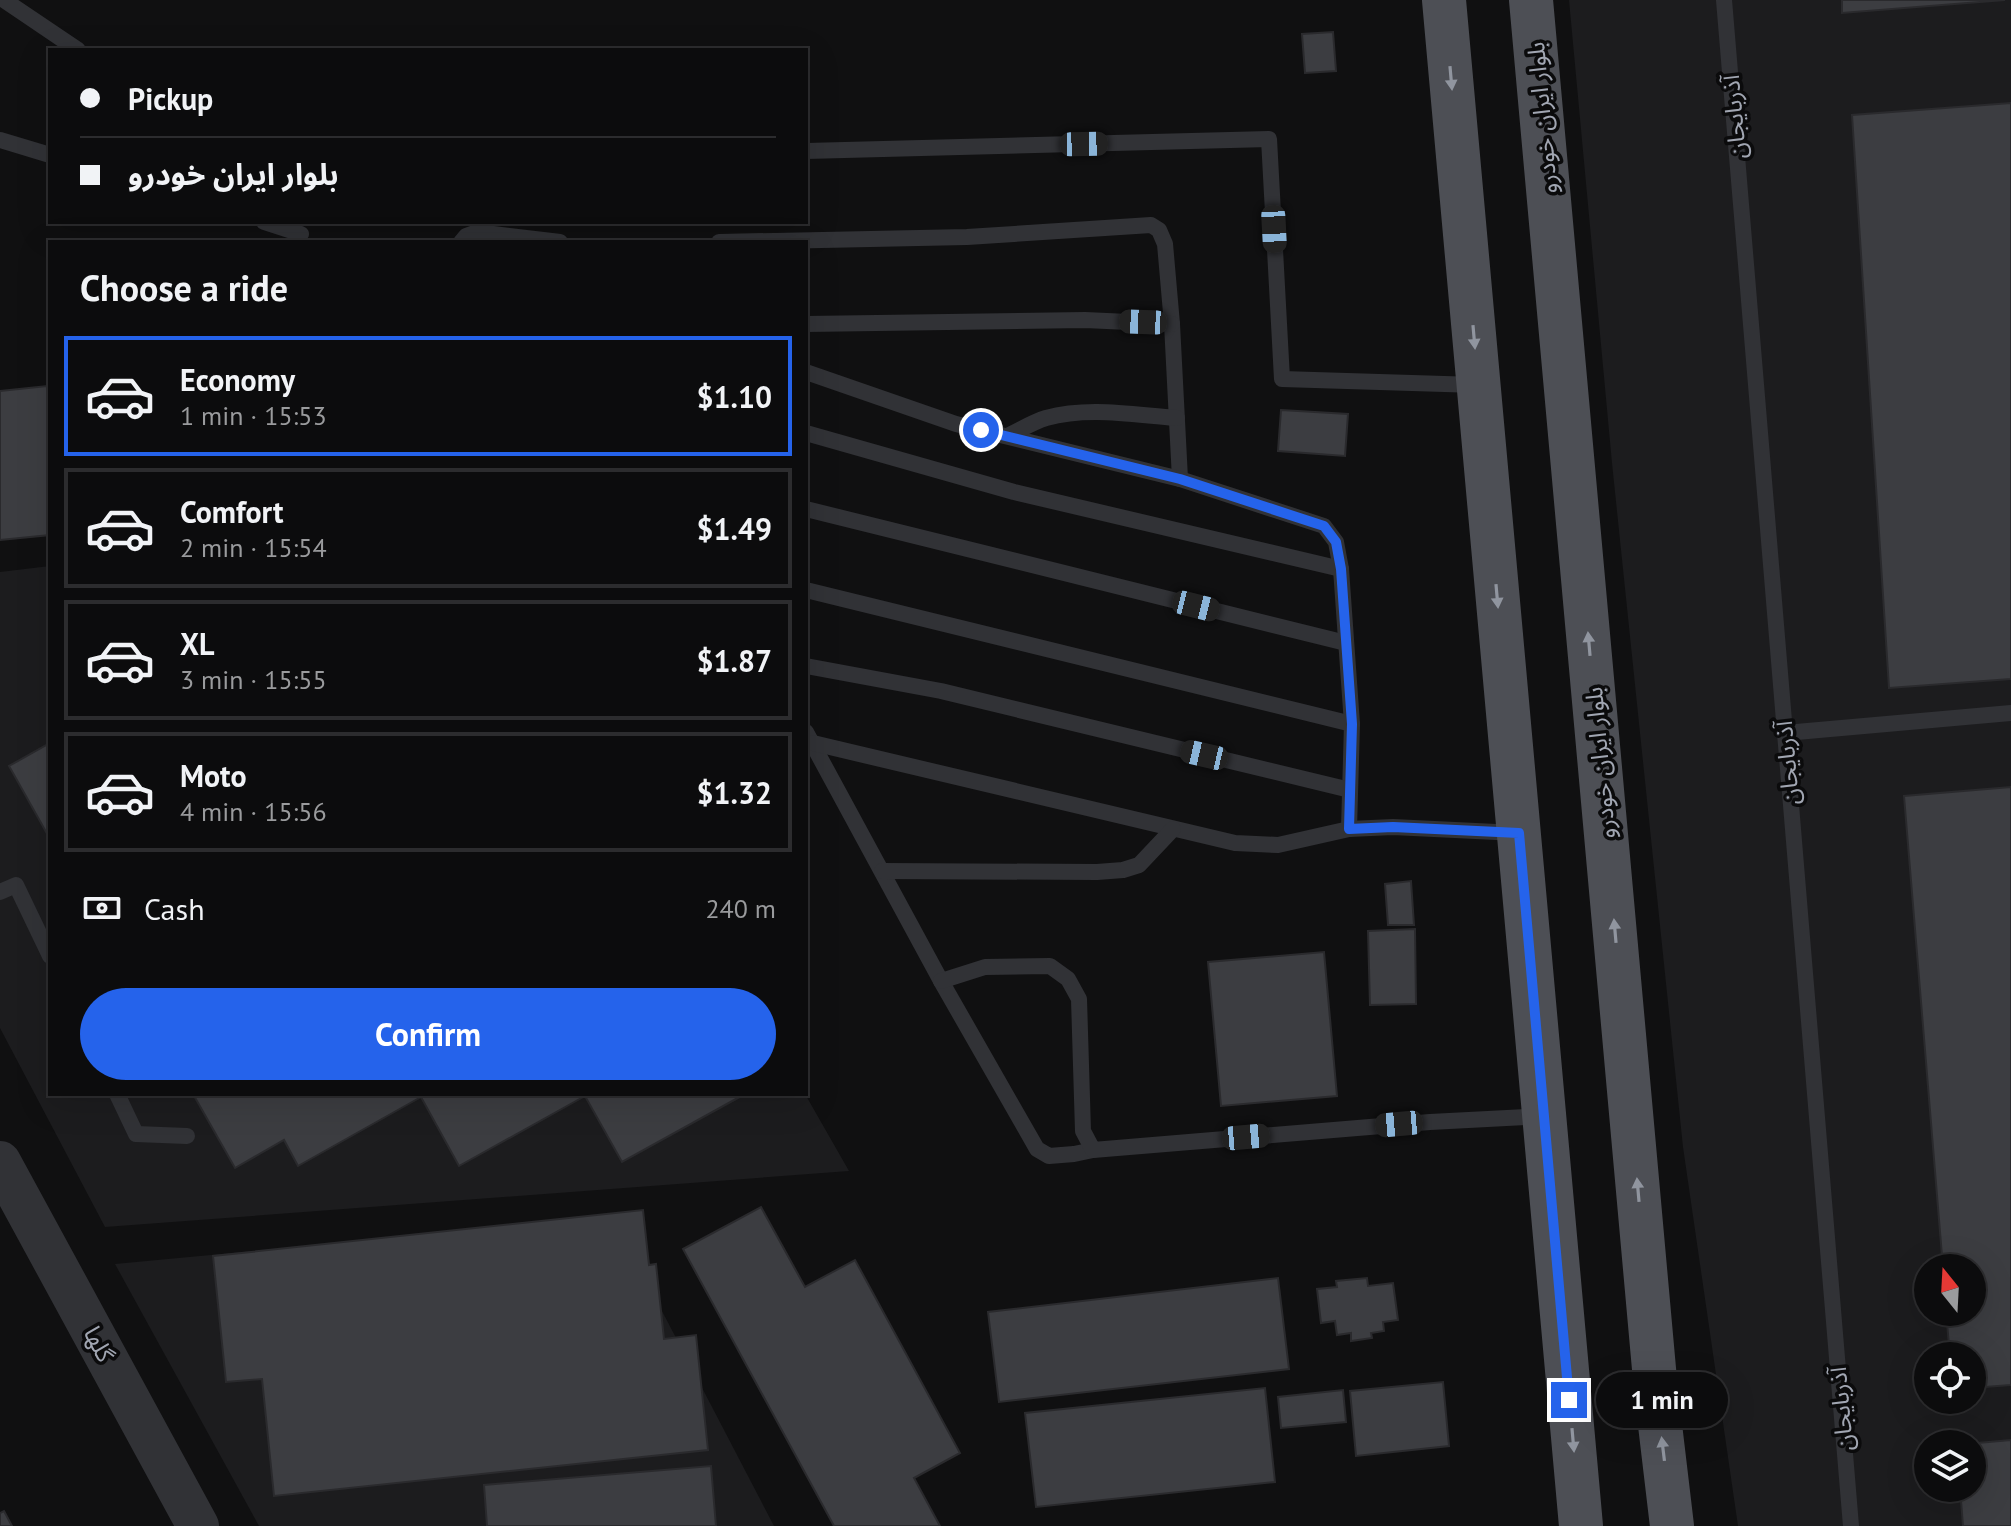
<!DOCTYPE html>
<meta charset="utf-8">
<style>
:root{--surface:#0c0c0d;--page:#1a1a1b;--text:#f1f3f6;--muted:#9a9b9d;--line:#2c2c2e;--accent:#2563eb}
body{margin:0;font-family:"PT Sans","Noto Sans Arabic",sans-serif;background:var(--page);color:var(--text);height:100vh;display:flex;flex-direction:column;font-size:30px;white-space:nowrap}
*{box-sizing:border-box;margin:0}
p{font-size:26px;color:var(--muted)}
.icon{flex:none;width:44px;height:44px;fill:none;stroke:currentColor;stroke-width:2;stroke-linecap:round;stroke-linejoin:round}
.map{position:relative;flex:1;overflow:hidden}
.details{position:absolute;left:48px;top:240px;width:760px;height:856px;display:flex;flex-direction:column;background:var(--surface);border-radius:0px;box-shadow:0 8px 32px #0002,0 0 0 2px var(--line)}
.details>*{flex:none}
.banner{position:absolute;left:48px;top:48px;width:760px;height:176px;border-radius:0px;box-shadow:0 8px 32px #0002,0 0 0 2px var(--line);display:grid;align-content:center;height:176px;padding:0 32px;background:var(--surface)}
.needle{width:52px;rotate:342deg}
.buttons{position:absolute;left:1914px;top:1254px;display:grid;gap:16px}
.buttons a{display:grid;place-items:center;width:72px;height:72px;border-radius:50%;background:var(--surface);box-shadow:0 8px 32px #0002,0 0 0 2px var(--line);font-size:40px}
.end{position:absolute;width:36px;height:36px;margin:-18px;border:10px solid #2563eb;background:#fff;box-shadow:0 0 0 4px #fff}
.from{border-radius:50%}
.bubble{position:absolute;height:56px;border-radius:28px;background:var(--surface);box-shadow:0 8px 32px #0002,0 0 0 2px var(--line);font-size:26px;font-weight:700;line-height:56px;text-align:center}
.car{position:absolute;width:24px;height:48px;margin:-24px -12px;border-radius:10px;box-shadow:0 0 6px 2px #0007;background:linear-gradient(#222 24%,#8ab4d8 0 40%,#222 0 76%,#8ab4d8 0 86%,#222 0)}
.banner b{display:flex;align-items:center;gap:28px;height:76px;font-size:30px}
.banner b+b{border-top:2px solid var(--line)}
.banner i{width:20px;height:20px;background:var(--text)}
ul{padding:0;list-style:none}
li{display:flex;align-items:center;gap:24px;height:120px;margin:0 16px 12px;padding:0 16px;border:4px solid var(--line);border-radius:0px}
li div{flex:1}
li b{display:block;font-size:30px}
li em{font-style:normal;font-weight:700}
li.on{border-color:var(--accent)}
li>.icon{width:72px;height:72px;stroke-width:1.5}
h2{padding:0 32px;font-size:36px;line-height:96px}
.pay{display:flex;align-items:center;gap:20px;height:88px;padding:0 32px;font-size:30px}
.pay p{margin-inline-start:auto}
.action{display:flex;gap:16px;margin-top:auto;padding:16px 32px}
.action a{flex:1;height:92px;border-radius:48px;background:var(--accent);color:#fff;font-size:32px;font-weight:700;line-height:92px;text-align:center}
.map>svg:first-child{display:block}
</style>
<div class="map">
<svg width="2011" height="1526" viewBox="0 0 2011 1526">
<rect width="100%" height="100%" fill="#101011"/>
<g fill="#1c1c1e" fill-rule="evenodd">
<path d="M1569,0H2011V1526H1738L1683,1147L1612,463ZM1928,1268H1972V1312H1928ZM1928,1356H1972V1400H1928ZM1928,1444H1972V1488H1928Z"/>
<path d="M50,566V1094H805L849,1171L105,1227L0,1028V572Z"/>
<path d="M613,1217L774,1526H259L115,1264Z"/>
</g>
<g fill="#3c3d41" stroke="#2a2a2d" stroke-width="2">
<path d="M1842,0H2005L1842,13Z"/>
<path d="M1333,32L1336,71L1305,73L1302,34Z"/>
<path d="M2011,103V679L1889,688L1852,115Z"/>
<path d="M47,386L50,408V535L0,540V391Z"/>
<path d="M1281,410L1348,414L1345,456L1278,451Z"/>
<path d="M50,743V839L9,766Z"/>
<path d="M2011,787V1385L1972,1388V1356H1950L1946,1312H1972V1268H1943L1904,796Z"/>
<path d="M1411,881L1414,925H1388L1385,884Z"/>
<path d="M1415,929L1416,1004L1370,1005L1368,931Z"/>
<path d="M1324,952L1337,1096L1221,1106L1208,962Z"/>
<path d="M193,1094H745L622,1162L585,1096L459,1166L421,1097L298,1166L284,1140L235,1168Z"/>
<path d="M761,1207L805,1287L855,1260L960,1453L914,1478L940,1526H834L683,1249Z"/>
<path d="M643,1210L649,1265L656,1264L664,1339L696,1335L708,1450L274,1496L262,1379L226,1382L213,1256Z"/>
<path d="M1278,1278L1289,1369L999,1402L988,1312Z"/>
<path d="M1367,1278L1368,1286L1393,1283L1398,1320L1383,1322L1384,1331L1371,1333L1372,1338L1351,1341V1333L1337,1335L1335,1321L1321,1323L1317,1289L1337,1287L1336,1281Z"/>
<path d="M1443,1382L1449,1446L1356,1456L1350,1391Z"/>
<path d="M1265,1388L1275,1482L1036,1507L1025,1413Z"/>
<path d="M1343,1390L1346,1422L1281,1428L1278,1397Z"/>
<path d="M2011,1440V1526H1963L1960,1488H1972V1444H1966Z"/>
<path d="M711,1466L716,1526H487L484,1485Z"/>
<path d="M4,1511L12,1526H0V1513Z"/>
</g>
<g fill="none" stroke-linecap="round" stroke-linejoin="round">
<g stroke="#313236" stroke-width="16">
<path d="M4,0L78,50"/>
<path d="M1724,0L1851,1526"/>
<path d="M0,140L50,155"/>
<path d="M806,151L1269,139L1282,379L1477,385"/>
<path d="M264,222L301,234"/>
<path d="M461,242L466,236L477,232L560,242"/>
<path d="M719,242L967,237L1151,225L1159,230L1165,244L1172,324L1180,479"/>
<path d="M806,324L1085,320L1172,324"/>
<path d="M806,372L956,424L1180,479L1324,526L1336,542L1341,569L1352,724L1349,829"/>
<path d="M806,433L1014,492L1341,569"/>
<path d="M1007,436C1020,430 1033,422 1046,418C1089,406 1134,415 1177,418"/>
<path d="M806,509L1346,643"/>
<path d="M806,590L1352,724"/>
<path d="M806,666L941,691L1350,790"/>
<path d="M806,732L941,981L1037,1149L1049,1156L1074,1154L1093,1150"/>
<path d="M1785,733L2011,713"/>
<path d="M813,743L1235,843L1278,845L1349,829L1393,827L1517,833"/>
<path d="M882,871L1097,872L1123,870L1139,865L1173,829"/>
<path d="M0,892L16,885L50,956"/>
<path d="M941,981L985,967L1050,966L1068,979L1079,999L1083,1131L1093,1150L1430,1122L1543,1116"/>
<path d="M117,1094L136,1134L187,1136"/>
</g>
<path stroke="#313236" stroke-width="42" d="M0,1162L198,1526"/>
<g stroke="#4d4f55" stroke-width="44">
<path d="M1444,0L1581,1526"/>
<path d="M1531,0L1656,1391L1672,1526"/>
</g>
</g>
<defs><path id="oneway-solid" d="M-6-.8H1V-3.2L6.5 0L1 3.2V.8H-6Z" transform="scale(2)"/></defs>
<g fill="#90959f">
<use href="#oneway-solid" transform="translate(1451 78) rotate(85)"/>
<use href="#oneway-solid" transform="translate(1474 337) rotate(85)"/>
<use href="#oneway-solid" transform="translate(1497 596) rotate(85)"/>
<use href="#oneway-solid" transform="translate(1589 644) rotate(-95)"/>
<use href="#oneway-solid" transform="translate(1615 931) rotate(-95)"/>
<use href="#oneway-solid" transform="translate(1638 1190) rotate(-95)"/>
<use href="#oneway-solid" transform="translate(1573 1440) rotate(85)"/>
<use href="#oneway-solid" transform="translate(1663 1449) rotate(-97)"/>
</g>
<g fill="none" stroke-linecap="round" stroke-linejoin="round">
<path stroke="#2563eb" stroke-width="10" d="M981,430L1180,479L1324,526L1336,542L1341,569L1352,724L1349,829L1393,827L1519,833L1569,1400"/>
</g>
<g text-anchor="middle" dominant-baseline="central" stroke-width="7" stroke-linejoin="round" paint-order="stroke">
<g font-size="24" fill="#a1a6b2" stroke="#0b0b0c">
<text transform="translate(1734 117) rotate(-95)">آذربایجان</text>
<text transform="translate(1542 118) rotate(-95)">بلوار ایران خودرو</text>
<text transform="translate(1600 763) rotate(-95)">بلوار ایران خودرو</text>
<text transform="translate(1787 763) rotate(-95)">آذربایجان</text>
<text transform="translate(99 1344) rotate(62)">گلها</text>
<text transform="translate(1841 1409) rotate(-95)">آذربایجان</text>
</g>
</g>
</svg>
<div class="buttons">
<a><svg class="needle" viewBox="-14 -14 28 28"><path d="M0-13l5 13h-10z" fill="#e53935"/><path d="M0 13l5-13h-10z" fill="#9a9b9d"/></svg></a>
<a><svg class="icon" aria-label="locate" viewBox="0 0 24 24"><circle cx="12" cy="12" r="6"/><path d="M12 2v4M12 18v4M2 12h4M18 12h4"/></svg></a>
<a><svg class="icon" aria-label="layers" viewBox="0 0 24 24"><path d="M12 4l9 5-9 5-9-5zM3 14l9 5 9-5"/></svg></a>
</div>
<i class="end from" style="left:981px;top:430px"></i>
<i class="end" style="left:1569px;top:1400px"></i>
<div class="bubble" style="left:1596px;top:1372px;width:132px">1 min</div>
<i class="car" style="left:1084px;top:144px;rotate:89deg"></i>
<i class="car" style="left:1274px;top:229px;rotate:177deg"></i>
<i class="car" style="left:1143px;top:322px;rotate:272deg"></i>
<i class="car" style="left:1196px;top:606px;rotate:104deg"></i>
<i class="car" style="left:1204px;top:755px;rotate:283deg"></i>
<i class="car" style="left:1399px;top:1124px;rotate:265deg"></i>
<i class="car" style="left:1246px;top:1137px;rotate:85deg"></i>
<div class="banner">
<b><i class="from"></i>Pickup</b>
<b><i></i>بلوار ایران خودرو</b>
</div>
<section class="details">
<h2>Choose a ride</h2>
<ul>
<li class="on"><svg class="icon" aria-label="car" viewBox="0 0 24 24"><path d="M5 17H2v-5l4-1 3-4h7l3 4 3 1v5h-3M9 17h6M6 11h13"/><circle cx="7" cy="17" r="2"/><circle cx="17" cy="17" r="2"/></svg><div><b>Economy</b><p>1 min · 15:53</p></div><em>$1.10</em></li>
<li><svg class="icon" aria-label="car" viewBox="0 0 24 24"><path d="M5 17H2v-5l4-1 3-4h7l3 4 3 1v5h-3M9 17h6M6 11h13"/><circle cx="7" cy="17" r="2"/><circle cx="17" cy="17" r="2"/></svg><div><b>Comfort</b><p>2 min · 15:54</p></div><em>$1.49</em></li>
<li><svg class="icon" aria-label="car" viewBox="0 0 24 24"><path d="M5 17H2v-5l4-1 3-4h7l3 4 3 1v5h-3M9 17h6M6 11h13"/><circle cx="7" cy="17" r="2"/><circle cx="17" cy="17" r="2"/></svg><div><b>XL</b><p>3 min · 15:55</p></div><em>$1.87</em></li>
<li><svg class="icon" aria-label="car" viewBox="0 0 24 24"><path d="M5 17H2v-5l4-1 3-4h7l3 4 3 1v5h-3M9 17h6M6 11h13"/><circle cx="7" cy="17" r="2"/><circle cx="17" cy="17" r="2"/></svg><div><b>Moto</b><p>4 min · 15:56</p></div><em>$1.32</em></li>
</ul>
<div class="pay"><svg class="icon" aria-label="cash" viewBox="0 0 24 24"><path d="M3 7h18v10H3z"/><circle cx="12" cy="12" r="2"/></svg>Cash<p>240 m</p></div>
<div class="action"><a>Confirm</a></div>
</section>
</div>
